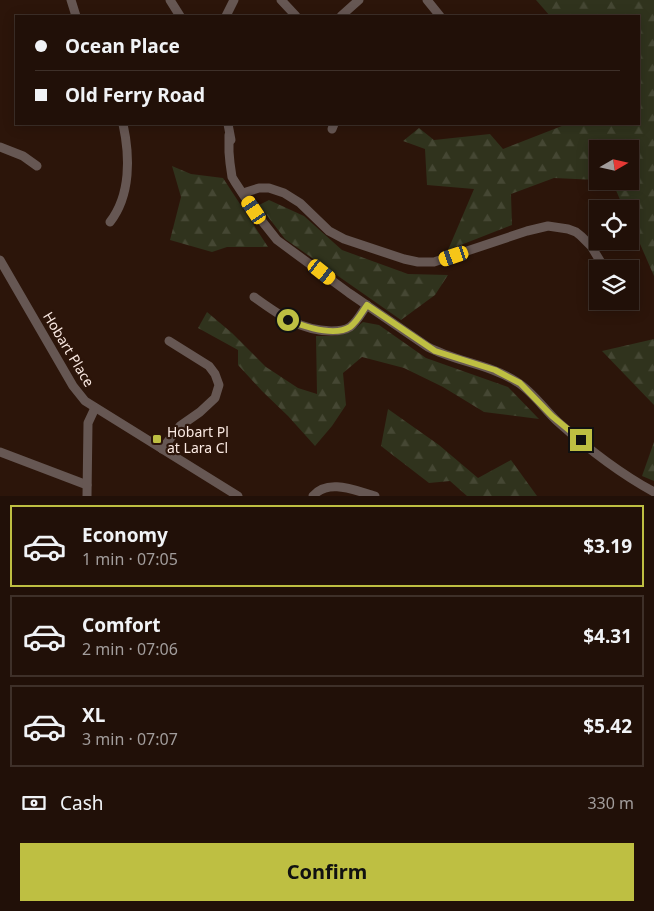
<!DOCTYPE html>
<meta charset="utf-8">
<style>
:root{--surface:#211008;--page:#2d1e16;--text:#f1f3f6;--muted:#a29d9c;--line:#3e3029;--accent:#bebf42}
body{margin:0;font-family:"Noto Sans",sans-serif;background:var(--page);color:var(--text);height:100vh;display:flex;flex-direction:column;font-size:19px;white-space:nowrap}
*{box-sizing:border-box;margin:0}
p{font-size:16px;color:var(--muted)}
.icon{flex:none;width:28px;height:28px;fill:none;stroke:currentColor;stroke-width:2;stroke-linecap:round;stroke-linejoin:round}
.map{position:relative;height:496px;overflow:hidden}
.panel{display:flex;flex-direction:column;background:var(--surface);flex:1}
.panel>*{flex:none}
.guide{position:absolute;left:15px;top:15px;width:625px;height:110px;border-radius:0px;box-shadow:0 2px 12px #0003,0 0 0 1px var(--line);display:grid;align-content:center;height:110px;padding:0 20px;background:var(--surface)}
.needle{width:32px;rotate:81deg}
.buttons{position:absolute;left:589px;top:140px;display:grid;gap:10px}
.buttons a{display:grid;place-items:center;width:50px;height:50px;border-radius:0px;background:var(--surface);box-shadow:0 2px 12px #0003,0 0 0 1px var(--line);font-size:25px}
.end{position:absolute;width:22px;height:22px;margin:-11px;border:6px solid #bebf42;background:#111;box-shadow:0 0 0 2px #111}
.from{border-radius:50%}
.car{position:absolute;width:15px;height:30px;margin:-15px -8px;border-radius:6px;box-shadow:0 0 4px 1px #0007;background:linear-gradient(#f5c518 24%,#345 0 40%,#f5c518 0 76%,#345 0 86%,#f5c518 0)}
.guide b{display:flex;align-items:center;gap:18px;height:48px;font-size:19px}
.guide b+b{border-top:1px solid var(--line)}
.guide i{width:12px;height:12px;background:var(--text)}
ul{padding:9px 0 0;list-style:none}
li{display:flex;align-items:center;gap:15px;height:82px;margin:0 10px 8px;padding:0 10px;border:2px solid var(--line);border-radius:0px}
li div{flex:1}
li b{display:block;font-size:19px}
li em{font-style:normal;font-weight:700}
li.selected{border-color:var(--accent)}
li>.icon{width:45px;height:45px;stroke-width:1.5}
.pay{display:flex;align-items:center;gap:12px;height:55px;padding:0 20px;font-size:19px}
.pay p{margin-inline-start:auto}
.cta{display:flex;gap:10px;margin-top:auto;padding:10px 20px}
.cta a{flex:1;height:58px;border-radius:0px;background:var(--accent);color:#111;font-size:20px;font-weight:700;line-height:58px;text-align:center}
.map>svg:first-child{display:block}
</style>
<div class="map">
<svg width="654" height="496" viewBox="0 0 654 496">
<defs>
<pattern id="forest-firs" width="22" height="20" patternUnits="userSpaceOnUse" patternTransform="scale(1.25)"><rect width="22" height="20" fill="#30331d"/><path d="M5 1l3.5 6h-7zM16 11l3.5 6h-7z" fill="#454733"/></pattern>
</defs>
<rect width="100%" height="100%" fill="#2c150a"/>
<g fill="url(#forest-firs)">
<path d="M536,0H654V276L630,221V209H624L612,181H630V149H598L597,180L554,178L511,194L512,225L448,250L474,189L427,185L425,149L403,141L419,128L434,140L490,134L503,149L567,124H639V16H550Z"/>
<path d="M172,166L191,174L223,178L268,247H227L212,252L170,240L181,197Z"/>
<path d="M269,200L304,216L342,250L408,274L448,275L435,295L401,320L285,239L259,205Z"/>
<path d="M207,312L232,333L266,367L298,388L317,394L316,336C339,336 345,337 363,322L379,325L426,358L508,387L539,419L484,412L443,387L404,368L362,357L343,373L346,405L332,426L315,446L288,416L262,391L238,365V350L198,328Z"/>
<path d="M654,339V405L602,351Z"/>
<path d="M388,409L439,445L478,478L511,460L537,496H467L450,481L429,483L381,446Z"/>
<path d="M654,442V481L642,476Z"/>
</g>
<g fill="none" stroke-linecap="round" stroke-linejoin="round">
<g stroke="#665753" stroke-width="9">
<path d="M71,0L76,16"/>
<path d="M170,0L180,16"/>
<path d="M281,0L296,16"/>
<path d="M427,0L440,16"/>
<path d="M226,16L234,0"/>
<path d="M341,16L359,0"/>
<path d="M228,124L231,140"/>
<path d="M332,129L334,124"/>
<path d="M229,135V152L230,163L232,177L235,182L254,211L277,240L349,293L428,347C456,362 490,364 517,382C532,391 545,410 558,422C587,448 619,473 654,492"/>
<path d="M0,147L23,156L37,166"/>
<path d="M243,193L259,188H269L284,193L300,203L329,231L344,239L404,259L418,262H434L527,231L548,226L568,229L576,232L581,236L591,246L605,269"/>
<path d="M110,222C131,195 130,156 123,124"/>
<path d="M0,260L73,386L85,401L238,496"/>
<path d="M254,297C279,315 299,330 331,331C337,331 344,331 350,327C357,322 362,312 367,305"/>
<path d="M162,449L180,426L200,412L215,398L219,385L215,374L209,366L169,341"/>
<path d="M0,452L87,485"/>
<path d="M87,496L88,423L95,408"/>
<path d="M313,496C328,478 356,491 375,496"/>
</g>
</g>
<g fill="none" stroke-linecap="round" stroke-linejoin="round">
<path stroke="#bebf42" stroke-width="6" d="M288,320C303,326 334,337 350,327C357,322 362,312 367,305L435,351L495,370L520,383L552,416L581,440"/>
</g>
<rect fill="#bebf42" stroke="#2c150a" stroke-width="2" x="152" y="434" width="10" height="10" rx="2.5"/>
<g text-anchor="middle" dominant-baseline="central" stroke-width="4.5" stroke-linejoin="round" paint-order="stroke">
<g font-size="14" fill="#fae9e2" stroke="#2c150a">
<text transform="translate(69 349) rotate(59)">Hobart Place</text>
</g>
<g font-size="14" fill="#fae9e2" stroke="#2c150a" text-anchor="start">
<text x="167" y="431">Hobart Pl<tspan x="167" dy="16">at Lara Cl</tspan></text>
</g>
</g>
</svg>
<div class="buttons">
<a><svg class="needle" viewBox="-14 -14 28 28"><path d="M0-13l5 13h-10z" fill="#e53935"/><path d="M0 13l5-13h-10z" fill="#a29d9c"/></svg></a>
<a><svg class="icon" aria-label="locate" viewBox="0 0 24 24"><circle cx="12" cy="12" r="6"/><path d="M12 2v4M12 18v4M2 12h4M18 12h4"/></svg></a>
<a><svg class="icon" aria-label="layers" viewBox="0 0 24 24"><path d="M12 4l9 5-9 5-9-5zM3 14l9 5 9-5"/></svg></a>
</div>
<i class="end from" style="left:288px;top:320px"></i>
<i class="end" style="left:581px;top:440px"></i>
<i class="car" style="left:254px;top:210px;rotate:326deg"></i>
<i class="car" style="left:454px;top:256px;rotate:251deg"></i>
<i class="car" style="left:322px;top:272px;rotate:128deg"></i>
<div class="guide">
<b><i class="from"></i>Ocean Place</b>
<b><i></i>Old Ferry Road</b>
</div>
</div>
<section class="panel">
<ul>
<li class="selected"><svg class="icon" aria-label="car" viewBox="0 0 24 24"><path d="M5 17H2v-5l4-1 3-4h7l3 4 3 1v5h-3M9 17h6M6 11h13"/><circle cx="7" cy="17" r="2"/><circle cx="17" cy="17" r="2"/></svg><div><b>Economy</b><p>1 min · 07:05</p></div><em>$3.19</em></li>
<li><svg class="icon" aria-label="car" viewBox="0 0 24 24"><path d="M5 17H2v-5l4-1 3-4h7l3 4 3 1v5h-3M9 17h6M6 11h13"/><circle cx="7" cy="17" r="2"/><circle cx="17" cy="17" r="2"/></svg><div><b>Comfort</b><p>2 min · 07:06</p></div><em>$4.31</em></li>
<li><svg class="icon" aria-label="car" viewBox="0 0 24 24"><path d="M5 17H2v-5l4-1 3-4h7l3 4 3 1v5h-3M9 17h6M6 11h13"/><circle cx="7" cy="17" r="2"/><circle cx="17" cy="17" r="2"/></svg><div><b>XL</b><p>3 min · 07:07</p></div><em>$5.42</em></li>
</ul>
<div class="pay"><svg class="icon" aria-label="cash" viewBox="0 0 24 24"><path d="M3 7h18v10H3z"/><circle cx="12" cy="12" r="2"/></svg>Cash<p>330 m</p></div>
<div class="cta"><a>Confirm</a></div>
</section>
